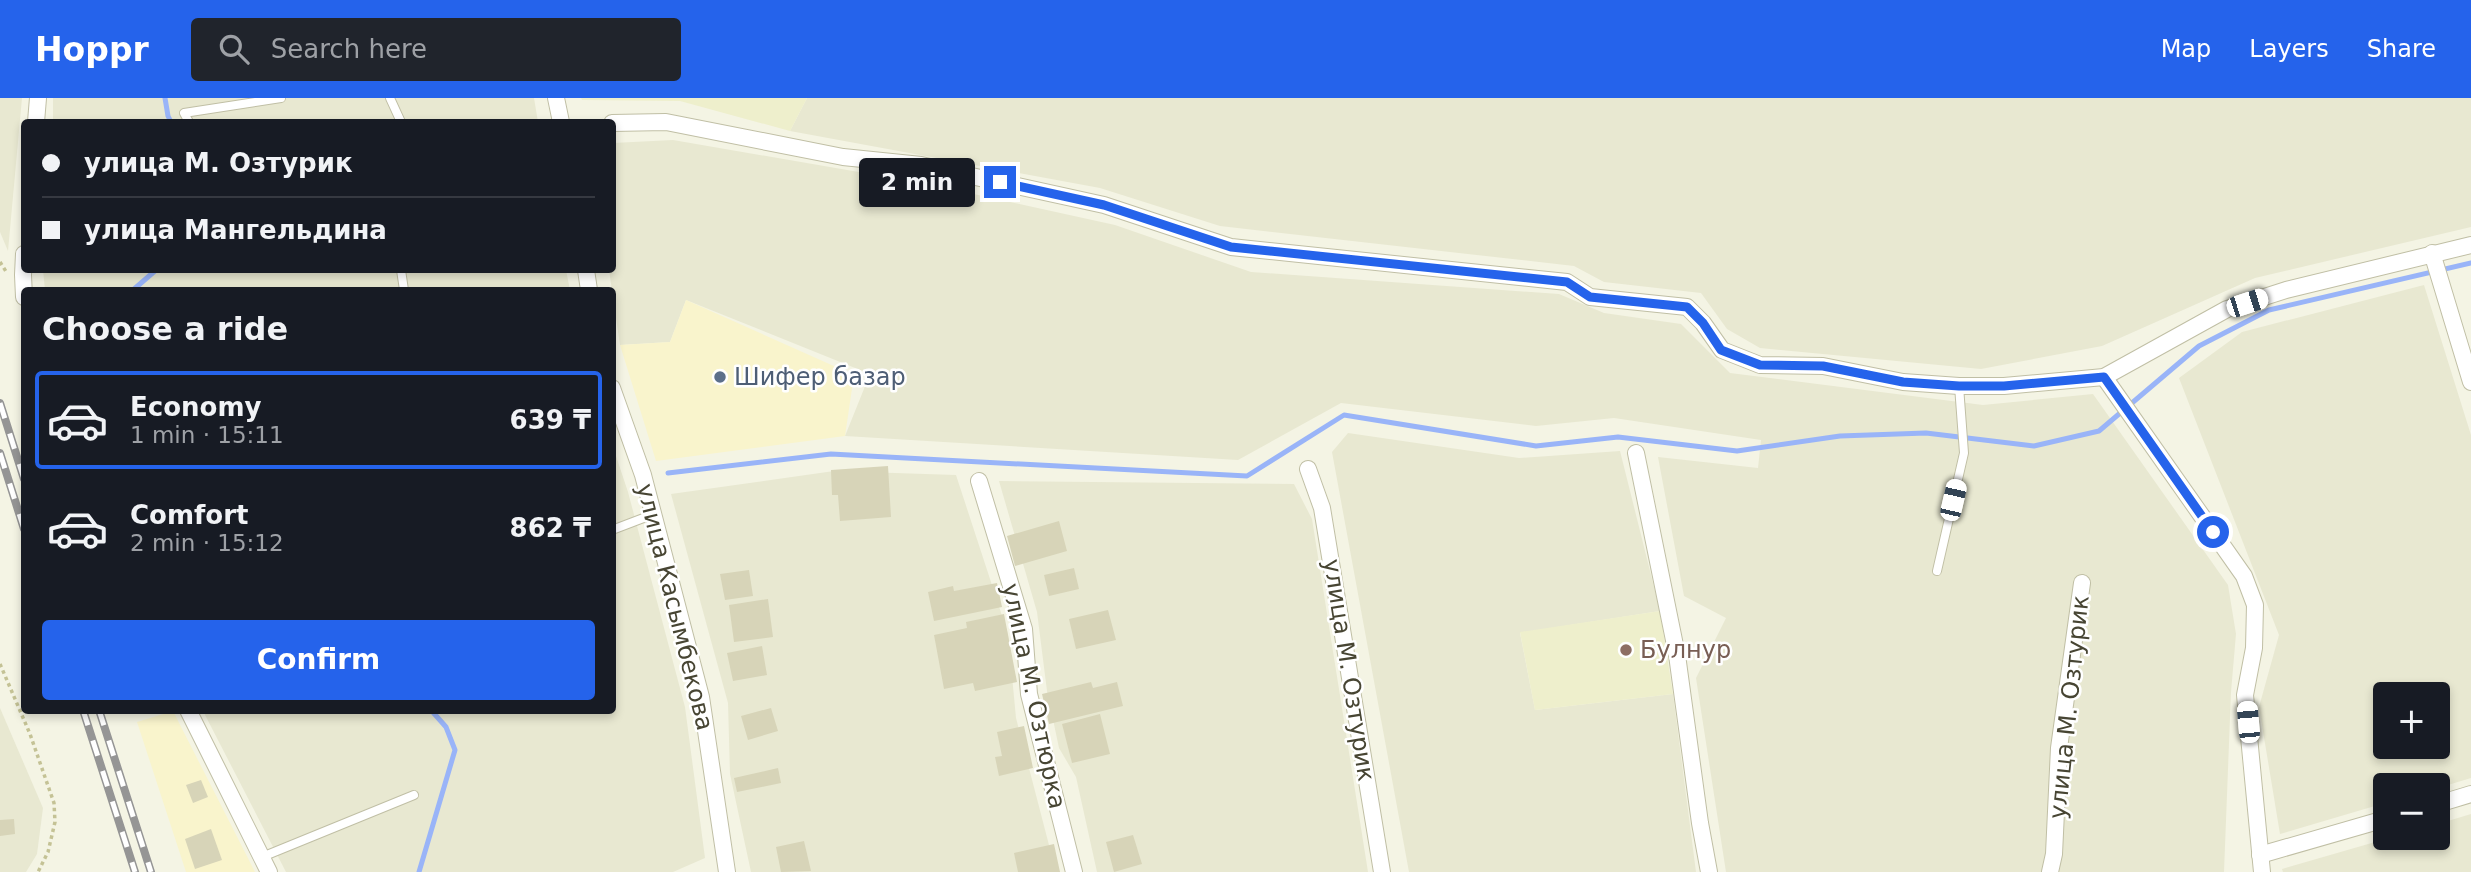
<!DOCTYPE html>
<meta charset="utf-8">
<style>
:root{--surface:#171b24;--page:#20242c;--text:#f1f3f6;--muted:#9ea1a6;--line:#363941;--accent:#2563eb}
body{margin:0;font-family:"DejaVu Sans",sans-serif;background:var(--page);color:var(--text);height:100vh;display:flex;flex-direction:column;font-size:26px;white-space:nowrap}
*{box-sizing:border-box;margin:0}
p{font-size:23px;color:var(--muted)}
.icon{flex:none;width:38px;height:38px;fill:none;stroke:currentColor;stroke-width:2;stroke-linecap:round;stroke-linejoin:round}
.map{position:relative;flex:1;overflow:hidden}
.panel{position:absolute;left:21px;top:189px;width:595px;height:427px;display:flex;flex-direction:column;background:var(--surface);border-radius:7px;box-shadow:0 4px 10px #0003}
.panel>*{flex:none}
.guide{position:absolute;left:21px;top:21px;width:595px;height:154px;border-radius:7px;box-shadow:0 4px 10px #0003;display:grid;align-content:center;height:154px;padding:0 21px;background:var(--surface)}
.buttons{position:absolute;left:2373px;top:584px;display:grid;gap:14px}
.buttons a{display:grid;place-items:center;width:77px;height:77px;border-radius:7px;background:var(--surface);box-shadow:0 4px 10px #0003;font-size:35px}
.end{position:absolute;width:32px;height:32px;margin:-16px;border:9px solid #2563eb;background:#fff;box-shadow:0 0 0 4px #fff}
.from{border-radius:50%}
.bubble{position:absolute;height:49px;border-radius:7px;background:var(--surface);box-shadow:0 4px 10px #0003;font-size:23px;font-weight:700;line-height:49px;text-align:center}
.car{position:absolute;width:21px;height:42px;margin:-21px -10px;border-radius:9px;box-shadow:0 0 5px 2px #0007;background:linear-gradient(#fff 24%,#345 0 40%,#fff 0 76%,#345 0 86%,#fff 0)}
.guide b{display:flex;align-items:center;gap:24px;height:66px;font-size:26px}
.guide b+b{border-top:2px solid var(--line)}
.guide i{width:18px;height:18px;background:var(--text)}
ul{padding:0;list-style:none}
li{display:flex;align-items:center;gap:21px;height:98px;margin:0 14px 10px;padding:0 7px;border:4px solid transparent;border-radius:7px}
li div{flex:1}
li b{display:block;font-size:26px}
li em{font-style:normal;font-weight:700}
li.active{border-color:var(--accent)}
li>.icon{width:63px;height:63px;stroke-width:1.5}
h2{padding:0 21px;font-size:32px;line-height:84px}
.primary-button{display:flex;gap:14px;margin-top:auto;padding:14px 21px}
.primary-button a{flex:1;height:80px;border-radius:7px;background:var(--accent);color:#fff;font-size:28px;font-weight:700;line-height:80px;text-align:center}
header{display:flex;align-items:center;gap:42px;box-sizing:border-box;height:98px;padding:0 35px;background:var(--accent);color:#fff}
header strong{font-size:33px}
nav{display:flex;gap:38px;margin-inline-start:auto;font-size:24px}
.search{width:490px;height:63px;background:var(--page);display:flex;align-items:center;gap:18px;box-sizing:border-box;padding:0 24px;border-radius:7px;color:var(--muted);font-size:26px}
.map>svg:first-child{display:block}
</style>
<header>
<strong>Hoppr</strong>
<div class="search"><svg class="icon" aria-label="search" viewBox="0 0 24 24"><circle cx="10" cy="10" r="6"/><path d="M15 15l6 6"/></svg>Search here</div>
<nav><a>Map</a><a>Layers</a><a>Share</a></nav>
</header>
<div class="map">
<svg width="2471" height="774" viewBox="0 0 2471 774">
<rect width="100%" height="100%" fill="#f4f4e4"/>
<g fill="#e8e8d1" fill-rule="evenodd">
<path d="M0,0H22L8,153L0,134Z"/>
<path d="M53,0H534L538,24H53Z"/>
<path d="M807,0H2471V129L2255,180L2102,248L1981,271L1760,250L1727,231L1701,195L1604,184L1574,168L1220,128L1100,90L790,33Z"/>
<path d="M673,42L928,86L1115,127L1251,174L1559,196L1604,215L1681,226L1730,275L1983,307L2093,296L2228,487L2236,536L2231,594L2224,774H1726L1696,580L1726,520L1684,498L1658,359L1758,370L1761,342L1614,320L1536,328L1341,305L1238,362L845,338L870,276L686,202L670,244L620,247L609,172H612L613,45Z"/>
<path d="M43,172H566L570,192H45Z"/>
<path d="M2424,187L2471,337V680L2438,690V688H2385V705L2280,736L2259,609L2279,537L2179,280L2242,234ZM2385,597H2438V649H2385Z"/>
<path d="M1348,335L1519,360L1620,353L1660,513L1520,535L1535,612L1673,596L1696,774H1409L1332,354Z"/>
<path d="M613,349L628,394L685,609L705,760L673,774H286L203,613L612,612Z"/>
<path d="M834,373L956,377L1008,536L1016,620L1056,774H751L730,676L728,605L671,396Z"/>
<path d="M999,383L1294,386L1312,421L1368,774H1097L1076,679L1059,650L1047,593L1037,514Z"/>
<path d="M0,610L43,710L37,756L26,774H0Z"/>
<path d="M2471,716V774H2283L2282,771L2389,740H2438V726Z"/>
</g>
<g fill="#f9f4cc">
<path d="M686,202L854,277L845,338L656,363L620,247L670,244Z"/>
<path d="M173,613L255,774H186L137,624Z"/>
</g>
<g fill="#eeefcc">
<path d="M581,0H807L790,33L680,3L582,2Z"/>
<path d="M1660,513L1673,596L1535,612L1520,534Z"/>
</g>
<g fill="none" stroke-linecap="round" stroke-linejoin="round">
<g stroke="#99b4f8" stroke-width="5">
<path d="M165,0L168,18L171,24"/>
<path d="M133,192L156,172"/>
<path d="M668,375L831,356L1247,378L1344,317L1536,348L1618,339L1737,353L1840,338L1926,335L2034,348L2099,333L2199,248L2269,212L2471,165"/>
<path d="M419,774L455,652L446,629L431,612"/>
</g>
</g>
<g fill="#d7d4b8">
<path d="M888,368L891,419L840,423L838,397H832L831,372Z"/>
<path d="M1059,423L1067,453L1015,468L1007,438Z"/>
<path d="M1074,470L1079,491L1049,498L1044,477Z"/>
<path d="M749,472L753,498L725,502L720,476Z"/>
<path d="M997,485L1002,509L934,523L928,494L953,488L954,493Z"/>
<path d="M768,501L773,539L734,544L729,507Z"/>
<path d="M1108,512L1116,542L1076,551L1069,521Z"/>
<path d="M1004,516L1017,584L975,593L973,585L944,591L934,537L967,530L966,524Z"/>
<path d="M762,548L767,577L733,583L727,555Z"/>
<path d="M1091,584L1093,590L1117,584L1123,608L1049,626L1042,596Z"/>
<path d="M771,610L778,633L748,642L741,618Z"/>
<path d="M1100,616L1110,656L1072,665L1062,626Z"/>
<path d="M1024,628L1033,670L999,678L995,659L1002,658L997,634Z"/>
<path d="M778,670L781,685L737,694L734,680Z"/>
<path d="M201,682L208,699L193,705L186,687Z"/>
<path d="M14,721L15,736L0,738V722Z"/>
<path d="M211,731L222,762L195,771L185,741Z"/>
<path d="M1133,737L1142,766L1114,774L1106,744Z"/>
<path d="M804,743L811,773L781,774L776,749Z"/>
<path d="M1054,746L1060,774H1018L1014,755Z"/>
</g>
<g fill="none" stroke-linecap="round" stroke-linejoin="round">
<defs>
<g id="lane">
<path d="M390,0L401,24"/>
<path d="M189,24L184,15L281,0"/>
<path d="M401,172L404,192"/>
<path d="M612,432L654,416"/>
<path d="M1937,473L1964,355L1959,288"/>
<path d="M262,759L414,697"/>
</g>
<g id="street">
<path d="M556,0L561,24"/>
<path d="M36,24L38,0"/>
<path d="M612,25L666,24L843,59L921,67L1104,107L1231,149L1567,184L1590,199L1687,209L1703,225L1722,252L1760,267L1823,268L1903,284L1959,288H2004L2104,279L2227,211L2286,192L2471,147"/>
<path d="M2432,155L2471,284"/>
<path d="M24,156L23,177L24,199"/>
<path d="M586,172L589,192"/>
<path d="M2104,279L2244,478L2255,507L2254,550L2245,597L2262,774"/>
<path d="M612,290L643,377L701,599L727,774"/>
<path d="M1636,355L1677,557L1700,725L1709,774"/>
<path d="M1308,371L1322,410L1382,774"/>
<path d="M979,383L1024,531L1029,596L1074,774"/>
<path d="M188,612L269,774"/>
<path d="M2438,706L2471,696"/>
<path d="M2260,757L2385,721"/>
<path d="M2050,774L2054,756L2059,650L2082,485"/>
</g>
</defs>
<use href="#lane" stroke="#c0bfa5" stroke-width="10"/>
<use href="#street" stroke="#c0bfa5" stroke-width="18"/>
<g stroke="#c4c295" stroke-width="3.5" stroke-dasharray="3.5 3.5" stroke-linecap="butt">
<path d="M0,164L7,175"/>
<path d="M0,566L30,636L54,705L55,724L48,754L38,774"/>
</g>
<use href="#lane" stroke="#fff" stroke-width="8"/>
<use href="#street" stroke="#fff" stroke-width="16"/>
<defs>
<g id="rail">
<path d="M0,305L24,381"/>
<path d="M0,355L24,431"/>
<path d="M83,612L135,774"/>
<path d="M99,612L151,774"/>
</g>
</defs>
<use href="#rail" stroke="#959595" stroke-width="8"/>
<use href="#rail" stroke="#fff" stroke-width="5" stroke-dasharray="16" stroke-linecap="butt"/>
</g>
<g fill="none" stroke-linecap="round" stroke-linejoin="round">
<path stroke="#2563eb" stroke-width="9" d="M1000,84L1104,107L1231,149L1567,184L1590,199L1687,209L1703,225L1721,252L1760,267L1823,268L1903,284L1959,288H2004L2104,279L2213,434"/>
</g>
<circle fill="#5c6f8a" stroke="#fff" stroke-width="2.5" cx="720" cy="279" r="7"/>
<circle fill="#8d6e63" stroke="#fff" stroke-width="2.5" cx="1626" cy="552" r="7"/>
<g text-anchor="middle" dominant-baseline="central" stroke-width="5" stroke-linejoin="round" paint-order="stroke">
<g font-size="24" fill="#4e5e75" stroke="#fff" text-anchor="start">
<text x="734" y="279">Шифер базар</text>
</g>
<g font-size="24" fill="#474533" stroke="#fff">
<text transform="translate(675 509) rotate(76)">улица Касымбекова</text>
<text transform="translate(1349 572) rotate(81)">улица М. Озтурик</text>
<text transform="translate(1034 598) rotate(78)">улица М. Озтюрка</text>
<text transform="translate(2069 609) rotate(-84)">улица М. Озтурик</text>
</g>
<g font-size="24" fill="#785e54" stroke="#fff" text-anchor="start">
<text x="1640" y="552">Булнур</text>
</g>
</g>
</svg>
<div class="buttons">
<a>+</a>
<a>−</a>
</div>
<i class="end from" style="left:2213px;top:434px"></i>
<i class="end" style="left:1000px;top:84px"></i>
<div class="bubble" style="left:859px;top:60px;width:116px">2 min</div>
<i class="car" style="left:2247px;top:205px;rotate:72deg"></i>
<i class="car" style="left:1953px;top:402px;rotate:13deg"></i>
<i class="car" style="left:2248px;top:624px;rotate:355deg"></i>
<div class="guide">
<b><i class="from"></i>улица М. Озтурик</b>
<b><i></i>улица Мангельдина</b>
</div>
<section class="panel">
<h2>Choose a ride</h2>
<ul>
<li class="active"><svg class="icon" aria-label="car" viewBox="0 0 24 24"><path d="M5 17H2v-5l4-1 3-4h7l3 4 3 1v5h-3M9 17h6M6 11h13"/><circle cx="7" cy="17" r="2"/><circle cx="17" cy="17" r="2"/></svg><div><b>Economy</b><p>1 min · 15:11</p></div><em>639 ₸</em></li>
<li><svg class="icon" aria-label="car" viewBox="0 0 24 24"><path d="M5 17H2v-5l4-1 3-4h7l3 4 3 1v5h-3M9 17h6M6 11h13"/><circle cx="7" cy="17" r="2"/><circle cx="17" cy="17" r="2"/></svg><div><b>Comfort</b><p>2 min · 15:12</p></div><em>862 ₸</em></li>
</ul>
<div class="primary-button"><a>Confirm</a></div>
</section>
</div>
